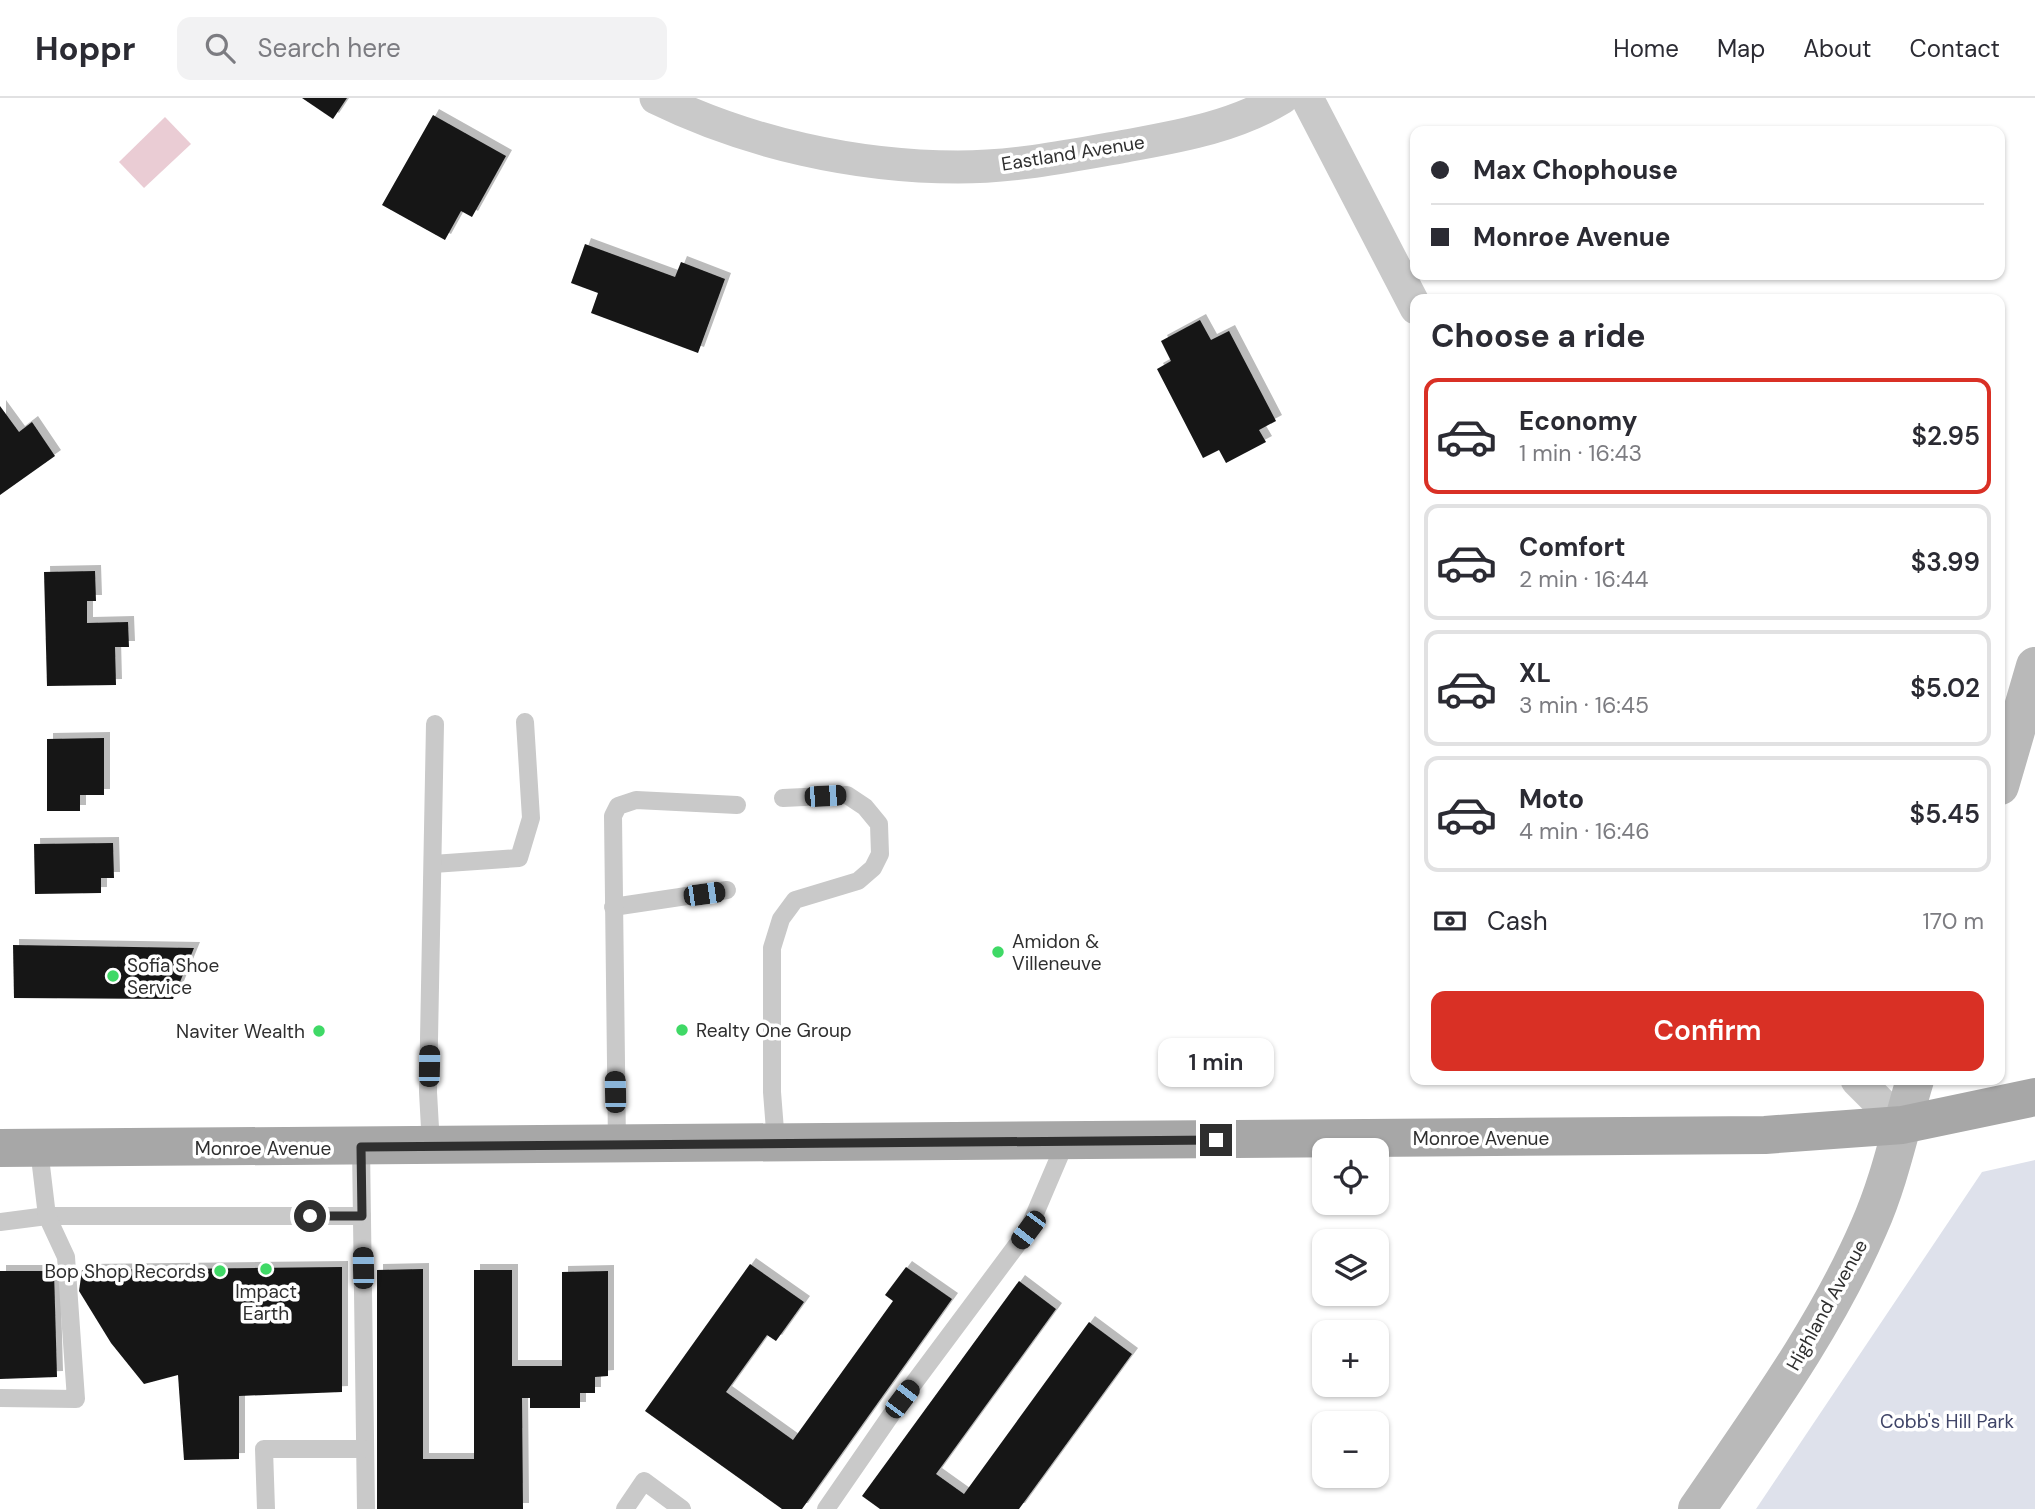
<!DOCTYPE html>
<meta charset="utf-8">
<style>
:root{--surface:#fff;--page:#f2f2f3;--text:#2b2b33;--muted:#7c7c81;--line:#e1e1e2;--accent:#d93025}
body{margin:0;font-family:"DM Sans",sans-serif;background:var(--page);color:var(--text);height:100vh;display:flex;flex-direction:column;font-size:26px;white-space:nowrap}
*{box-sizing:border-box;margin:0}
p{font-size:23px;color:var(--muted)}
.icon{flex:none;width:38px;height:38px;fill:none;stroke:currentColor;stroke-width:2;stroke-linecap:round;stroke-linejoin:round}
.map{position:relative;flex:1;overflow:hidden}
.panel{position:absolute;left:1410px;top:196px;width:595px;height:791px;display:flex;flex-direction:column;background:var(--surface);border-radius:14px;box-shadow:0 2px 5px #0004}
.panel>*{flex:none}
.hud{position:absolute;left:1410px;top:28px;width:595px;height:154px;border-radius:14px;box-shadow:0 2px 5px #0004;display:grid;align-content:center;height:154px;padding:0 21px;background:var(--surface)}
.fabs{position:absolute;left:1312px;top:1040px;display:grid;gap:14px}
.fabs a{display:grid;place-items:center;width:77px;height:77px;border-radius:14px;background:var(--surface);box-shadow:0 2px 5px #0004;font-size:35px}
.end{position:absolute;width:32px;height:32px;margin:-16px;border:9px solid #2f2f2f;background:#fff;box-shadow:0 0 0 4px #fff}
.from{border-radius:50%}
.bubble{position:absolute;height:49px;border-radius:14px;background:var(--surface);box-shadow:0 2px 5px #0004;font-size:23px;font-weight:600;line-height:49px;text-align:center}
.car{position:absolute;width:21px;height:42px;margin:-21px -10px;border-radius:9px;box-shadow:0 0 5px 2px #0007;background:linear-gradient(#222 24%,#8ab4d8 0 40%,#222 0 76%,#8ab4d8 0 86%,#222 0)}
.hud b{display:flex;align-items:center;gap:24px;height:66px;font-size:26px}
.hud b+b{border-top:2px solid var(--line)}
.hud i{width:18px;height:18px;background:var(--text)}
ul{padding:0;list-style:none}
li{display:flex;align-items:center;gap:21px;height:116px;margin:0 14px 10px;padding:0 7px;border:4px solid var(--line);border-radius:14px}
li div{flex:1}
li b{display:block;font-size:26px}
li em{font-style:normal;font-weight:600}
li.selected{border-color:var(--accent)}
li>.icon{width:63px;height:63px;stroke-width:1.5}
h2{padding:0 21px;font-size:32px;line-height:84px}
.pay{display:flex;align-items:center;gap:18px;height:77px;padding:0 21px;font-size:26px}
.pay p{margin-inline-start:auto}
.button{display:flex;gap:14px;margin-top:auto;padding:14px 21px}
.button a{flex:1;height:80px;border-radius:14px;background:var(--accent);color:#fff;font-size:28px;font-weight:600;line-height:80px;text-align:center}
header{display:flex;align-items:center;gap:42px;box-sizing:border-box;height:98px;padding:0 35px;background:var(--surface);border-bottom:2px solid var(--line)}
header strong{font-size:33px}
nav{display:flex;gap:38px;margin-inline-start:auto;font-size:24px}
.search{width:490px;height:63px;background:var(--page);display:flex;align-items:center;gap:18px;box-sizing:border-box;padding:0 24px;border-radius:14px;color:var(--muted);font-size:26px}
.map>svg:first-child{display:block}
</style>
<header>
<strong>Hoppr</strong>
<div class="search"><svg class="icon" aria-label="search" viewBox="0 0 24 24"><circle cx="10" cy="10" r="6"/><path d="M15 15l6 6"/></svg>Search here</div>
<nav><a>Home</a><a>Map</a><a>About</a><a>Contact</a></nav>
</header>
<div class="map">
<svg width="2035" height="1411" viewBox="0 0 2035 1411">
<defs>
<filter id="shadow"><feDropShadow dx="6" dy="-6" stdDeviation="0" flood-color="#0004"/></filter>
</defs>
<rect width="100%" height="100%" fill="#fff"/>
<path fill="#dee1eb" d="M2035,1062V1411H1756L1982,1074Z"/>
<path fill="#eaccd4" d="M165,19L191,46L144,90L119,64Z"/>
<g fill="#161616" filter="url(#shadow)">
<path d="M302,0H347L333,21Z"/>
<path d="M433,17L506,58L472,119L461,113L445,142L382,107Z"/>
<path d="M585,146L675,179L681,164L725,181L698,255L591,215L598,195L571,185Z"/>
<path d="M1200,222L1211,242L1229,233L1276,323L1259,332L1266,344L1226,365L1219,352L1203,360L1157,271L1171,263L1161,243Z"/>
<path d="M0,308L19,334L32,324L55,358L0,397Z"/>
<path d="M95,473L96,503H87V525L128,524L129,549H115L116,587L47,588L44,474Z"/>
<path d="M104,640V697H80V713H47V641Z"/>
<path d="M113,745L114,780H101V795L35,796L34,746Z"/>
<path d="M13,847L194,850L173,901L14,900Z"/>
<path d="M750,1166L804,1204L776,1243L767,1237L726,1294L793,1342L893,1203L885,1197L906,1169L952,1201L802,1411H782L645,1313Z"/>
<path d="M342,1169V1294L239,1298V1361L184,1362L178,1277L144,1286L111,1245L79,1193L82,1172Z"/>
<path d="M423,1171V1361H474V1172H512V1268H562V1174L608,1173V1278L595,1279V1295H580V1310H530V1300H522L523,1411H377V1172Z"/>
<path d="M0,1173H54L57,1279L0,1281Z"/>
<path d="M1019,1183L1056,1211L936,1376L964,1396L1089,1224L1132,1256L1019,1411H880L862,1398Z"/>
</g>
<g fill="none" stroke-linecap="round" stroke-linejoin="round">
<g stroke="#c9c9c9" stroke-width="18">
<path d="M433,766L519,760L531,720L525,624"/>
<path d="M613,809L727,792"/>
<path d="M776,1045L772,994V850L781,821L795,802L858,783L873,770L880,756L879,726L865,709L847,697L783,700"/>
<path d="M617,1047L613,718L618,708L636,702L737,707"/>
<path d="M431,1048L428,994L435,626"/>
<path d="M361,1049L366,1411"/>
<path d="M0,1124L47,1118H362"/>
<path d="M0,1300L76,1301L66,1159L47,1118L39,1051"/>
<path d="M266,1411L264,1351H365"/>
<path d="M625,1411L644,1383L682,1411"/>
<path d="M826,1411L902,1301L1028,1132L1066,1043"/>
</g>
<g stroke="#c9c9c9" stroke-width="33">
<path d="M656,0C748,45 856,69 958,69C1015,69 1070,58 1126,48C1180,38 1234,29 1282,0"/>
<path d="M1307,0L1416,210"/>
<path d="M1857,982L1902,1027"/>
</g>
<g stroke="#b9b9b9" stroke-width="38">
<path d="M2000,688L2035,568"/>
<path d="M1697,1411C1759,1320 1825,1231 1869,1129C1890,1082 1900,1031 1915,982"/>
</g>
<path stroke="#a7a7a7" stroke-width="38" d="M0,1050L1765,1037L1902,1027L2035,999"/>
</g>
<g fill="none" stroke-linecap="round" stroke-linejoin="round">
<path stroke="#2f2f2f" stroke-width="9" d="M310,1118H362L361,1049L1216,1042"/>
</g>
<g fill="#3fd966" stroke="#fff" stroke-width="2.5">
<circle cx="998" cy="854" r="7"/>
<circle cx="113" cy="878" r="7"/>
<circle cx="682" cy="932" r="7"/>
<circle cx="319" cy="933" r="7"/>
<circle cx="266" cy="1171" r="7"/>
<circle cx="220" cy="1173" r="7"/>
</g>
<g text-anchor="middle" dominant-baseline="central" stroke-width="7" stroke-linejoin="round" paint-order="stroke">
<g font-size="19" fill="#2f2f2f" stroke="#fff">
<text transform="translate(1073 55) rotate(-9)">Eastland Avenue</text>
<text x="1481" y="1040">Monroe Avenue</text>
<text x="263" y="1050">Monroe Avenue</text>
<text transform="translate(1827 1207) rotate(-61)">Highland Avenue</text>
</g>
<g font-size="19" fill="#2f2f2f" stroke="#fff" text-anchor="start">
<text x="1012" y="843">Amidon &amp;<tspan x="1012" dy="22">Villeneuve</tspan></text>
<text x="127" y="867">Sofia Shoe<tspan x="127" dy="22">Service</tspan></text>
<text x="696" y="932">Realty One Group</text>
<text x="305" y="933" text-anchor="end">Naviter Wealth</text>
<text x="206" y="1173" text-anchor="end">Bop Shop Records</text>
<text x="266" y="1193" text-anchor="middle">Impact<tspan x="266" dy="22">Earth</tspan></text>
</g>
<g font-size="19" fill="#404568" stroke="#fff">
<text x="1947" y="1323">Cobb's Hill Park</text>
</g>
</g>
</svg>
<div class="fabs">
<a><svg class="icon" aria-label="locate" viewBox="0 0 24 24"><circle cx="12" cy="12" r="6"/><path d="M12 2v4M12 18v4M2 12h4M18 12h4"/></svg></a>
<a><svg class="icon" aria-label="layers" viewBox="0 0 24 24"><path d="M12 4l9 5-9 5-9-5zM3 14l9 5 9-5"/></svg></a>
<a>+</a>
<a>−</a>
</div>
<i class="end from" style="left:310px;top:1118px"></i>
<i class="end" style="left:1216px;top:1042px"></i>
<div class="bubble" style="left:1158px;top:940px;width:116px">1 min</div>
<i class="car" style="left:825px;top:698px;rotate:87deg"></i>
<i class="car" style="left:704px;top:796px;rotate:82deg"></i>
<i class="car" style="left:429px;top:968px;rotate:1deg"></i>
<i class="car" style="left:615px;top:994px;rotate:359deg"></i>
<i class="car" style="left:1028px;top:1132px;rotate:217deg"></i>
<i class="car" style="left:363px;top:1170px;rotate:359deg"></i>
<i class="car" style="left:902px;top:1301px;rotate:37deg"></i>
<div class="hud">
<b><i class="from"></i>Max Chophouse</b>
<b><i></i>Monroe Avenue</b>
</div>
<section class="panel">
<h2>Choose a ride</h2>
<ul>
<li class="selected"><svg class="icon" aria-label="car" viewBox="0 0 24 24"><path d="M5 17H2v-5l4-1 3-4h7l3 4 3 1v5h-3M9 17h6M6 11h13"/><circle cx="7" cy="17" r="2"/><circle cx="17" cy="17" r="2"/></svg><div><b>Economy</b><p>1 min · 16:43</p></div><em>$2.95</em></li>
<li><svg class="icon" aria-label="car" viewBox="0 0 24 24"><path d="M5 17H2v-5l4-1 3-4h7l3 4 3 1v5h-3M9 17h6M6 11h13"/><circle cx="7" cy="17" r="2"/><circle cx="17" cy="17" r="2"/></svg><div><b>Comfort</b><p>2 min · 16:44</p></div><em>$3.99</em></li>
<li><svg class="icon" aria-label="car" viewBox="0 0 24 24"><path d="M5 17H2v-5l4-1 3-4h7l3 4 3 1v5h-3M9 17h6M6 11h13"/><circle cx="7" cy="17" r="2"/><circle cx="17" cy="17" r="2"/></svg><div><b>XL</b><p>3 min · 16:45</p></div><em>$5.02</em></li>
<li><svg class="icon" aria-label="car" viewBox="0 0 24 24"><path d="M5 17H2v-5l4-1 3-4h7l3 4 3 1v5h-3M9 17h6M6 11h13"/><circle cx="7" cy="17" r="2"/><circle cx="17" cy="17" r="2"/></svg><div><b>Moto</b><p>4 min · 16:46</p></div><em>$5.45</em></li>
</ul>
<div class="pay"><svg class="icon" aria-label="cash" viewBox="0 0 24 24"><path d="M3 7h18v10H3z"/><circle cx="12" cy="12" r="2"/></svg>Cash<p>170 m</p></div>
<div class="button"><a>Confirm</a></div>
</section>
</div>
